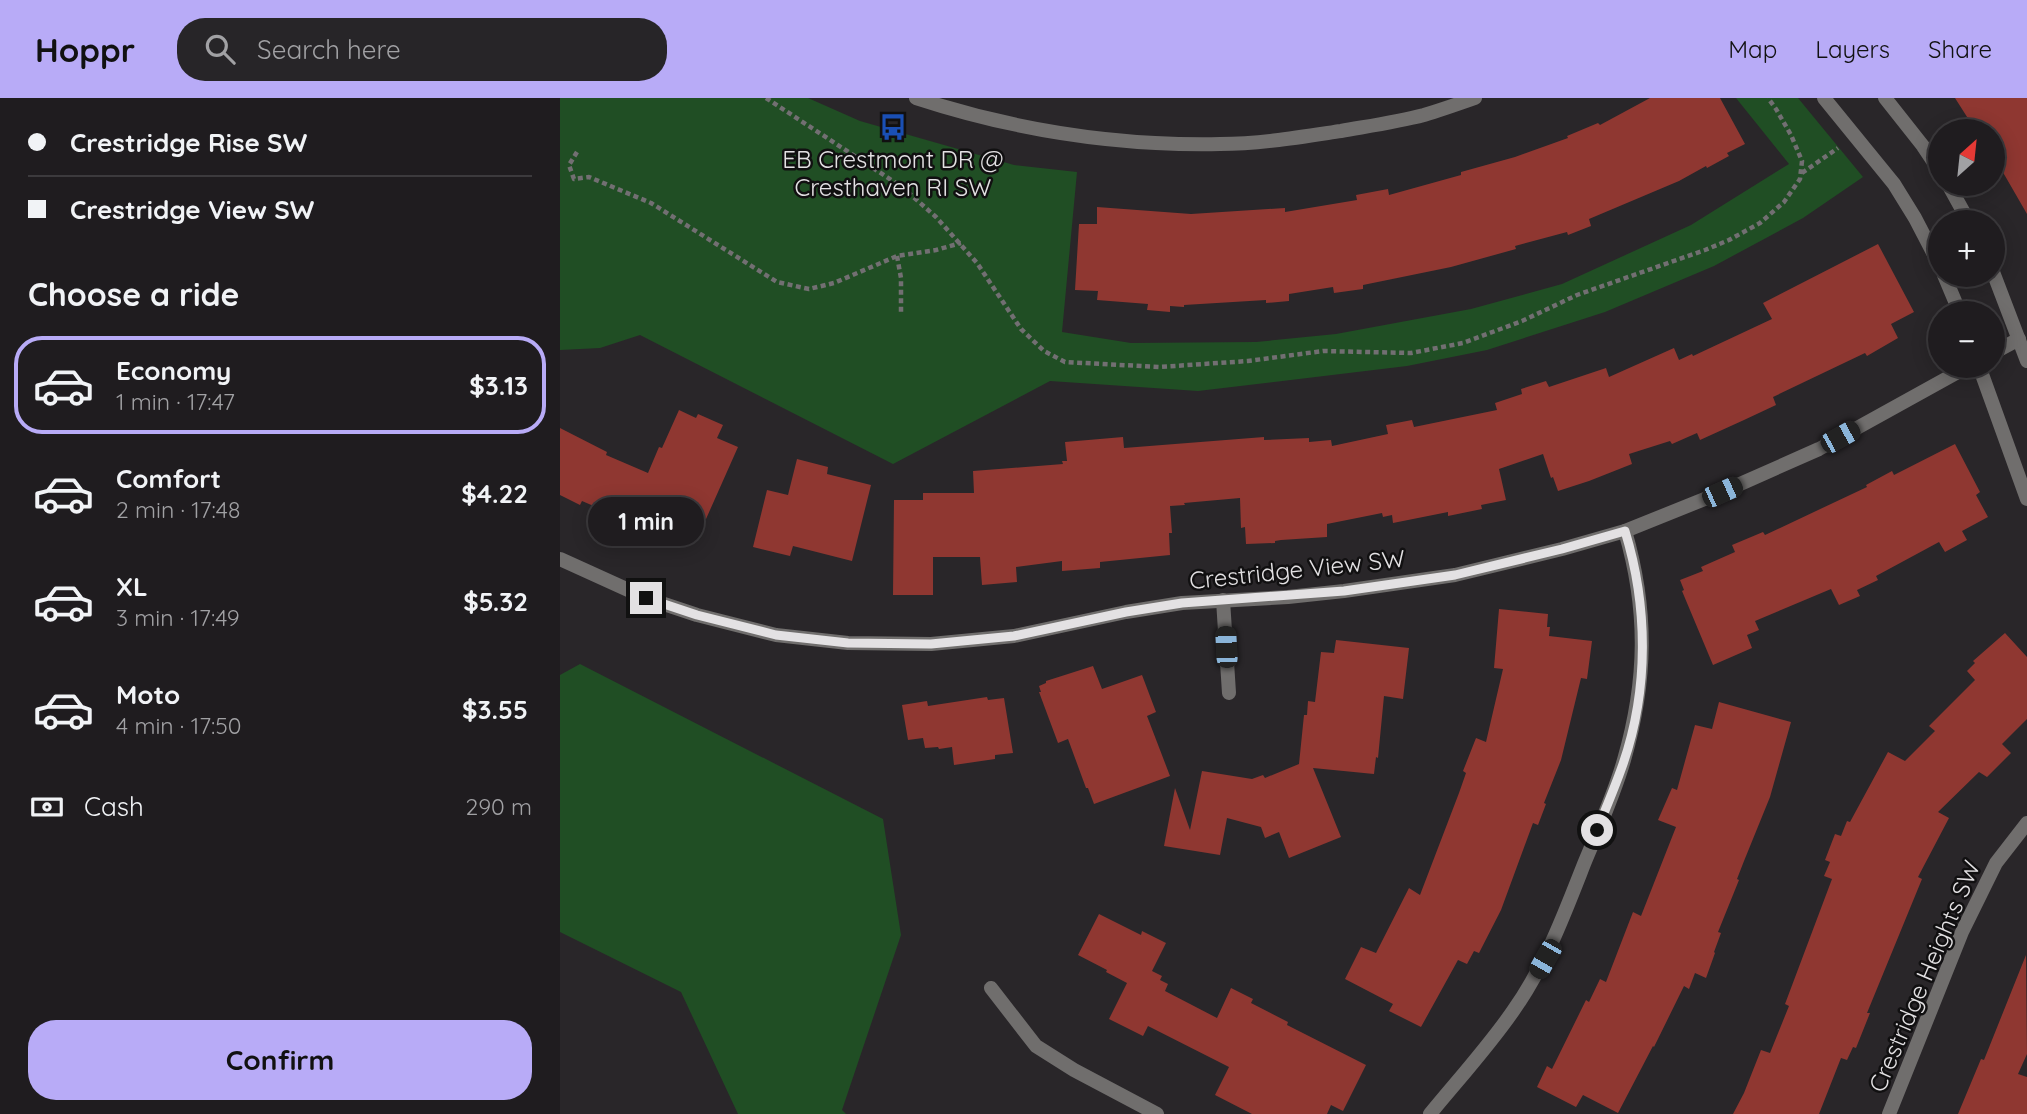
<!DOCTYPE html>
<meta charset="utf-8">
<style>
:root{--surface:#1f1c1f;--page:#272528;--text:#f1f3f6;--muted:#a1a1a4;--line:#3c3a3d;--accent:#b8abf7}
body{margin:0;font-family:Quicksand,sans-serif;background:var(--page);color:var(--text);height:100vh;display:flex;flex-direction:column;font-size:26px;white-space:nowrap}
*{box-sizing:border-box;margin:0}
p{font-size:23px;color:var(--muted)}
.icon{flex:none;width:38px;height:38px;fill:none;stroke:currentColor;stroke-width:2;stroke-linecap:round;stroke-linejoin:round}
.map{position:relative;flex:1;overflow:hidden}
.side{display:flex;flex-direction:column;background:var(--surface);width:560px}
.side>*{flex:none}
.top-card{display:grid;align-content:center;height:154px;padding:0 28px;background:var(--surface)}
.needle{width:46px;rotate:27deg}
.buttons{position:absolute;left:1368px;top:21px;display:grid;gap:14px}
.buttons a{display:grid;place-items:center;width:77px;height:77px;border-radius:50%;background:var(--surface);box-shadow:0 4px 18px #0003,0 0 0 2px var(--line);font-size:35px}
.end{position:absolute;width:32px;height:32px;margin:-16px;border:9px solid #e3e1e3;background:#111;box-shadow:0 0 0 4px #111}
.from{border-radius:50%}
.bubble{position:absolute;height:49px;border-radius:24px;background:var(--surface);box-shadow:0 4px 18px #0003,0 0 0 2px var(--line);font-size:23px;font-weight:700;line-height:49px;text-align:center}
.car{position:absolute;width:21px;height:42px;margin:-21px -10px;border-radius:9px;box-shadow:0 0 5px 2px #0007;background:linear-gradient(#222 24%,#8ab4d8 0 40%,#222 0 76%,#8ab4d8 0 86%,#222 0)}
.top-card b{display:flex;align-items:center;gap:24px;height:66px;font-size:26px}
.top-card b+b{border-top:2px solid var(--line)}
.top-card i{width:18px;height:18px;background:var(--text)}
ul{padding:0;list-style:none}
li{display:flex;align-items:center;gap:21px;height:98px;margin:0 14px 10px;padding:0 14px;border:4px solid transparent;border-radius:28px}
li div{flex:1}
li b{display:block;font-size:26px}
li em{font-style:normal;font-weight:700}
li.on{border-color:var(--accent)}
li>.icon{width:63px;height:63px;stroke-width:1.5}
h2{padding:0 28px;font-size:32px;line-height:84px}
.pay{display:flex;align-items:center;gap:18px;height:77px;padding:0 28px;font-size:26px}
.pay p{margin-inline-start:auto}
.primary-button{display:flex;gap:14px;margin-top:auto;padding:14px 28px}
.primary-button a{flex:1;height:80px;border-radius:28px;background:var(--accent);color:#111;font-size:28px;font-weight:700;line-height:80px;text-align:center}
header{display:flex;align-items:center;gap:42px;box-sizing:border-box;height:98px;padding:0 35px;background:var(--accent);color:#111}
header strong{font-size:33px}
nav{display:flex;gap:38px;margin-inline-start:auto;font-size:24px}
.search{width:490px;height:63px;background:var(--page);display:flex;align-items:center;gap:18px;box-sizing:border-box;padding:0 24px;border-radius:28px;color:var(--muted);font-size:26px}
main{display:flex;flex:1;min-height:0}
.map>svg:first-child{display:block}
</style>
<header>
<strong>Hoppr</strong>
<div class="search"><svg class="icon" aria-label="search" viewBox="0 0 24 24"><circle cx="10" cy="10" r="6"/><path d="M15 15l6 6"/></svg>Search here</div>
<nav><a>Map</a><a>Layers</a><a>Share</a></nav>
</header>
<main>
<section class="side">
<div class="top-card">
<b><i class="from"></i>Crestridge Rise SW</b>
<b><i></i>Crestridge View SW</b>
</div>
<h2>Choose a ride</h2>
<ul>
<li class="on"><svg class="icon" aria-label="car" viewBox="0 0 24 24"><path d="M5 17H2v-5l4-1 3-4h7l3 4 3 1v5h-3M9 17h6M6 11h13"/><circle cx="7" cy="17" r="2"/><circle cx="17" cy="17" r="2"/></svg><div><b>Economy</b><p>1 min · 17:47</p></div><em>$3.13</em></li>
<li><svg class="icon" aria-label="car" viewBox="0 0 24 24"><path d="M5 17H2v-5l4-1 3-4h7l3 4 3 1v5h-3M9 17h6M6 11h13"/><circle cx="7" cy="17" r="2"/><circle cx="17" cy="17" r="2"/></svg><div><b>Comfort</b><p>2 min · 17:48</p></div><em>$4.22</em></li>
<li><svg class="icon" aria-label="car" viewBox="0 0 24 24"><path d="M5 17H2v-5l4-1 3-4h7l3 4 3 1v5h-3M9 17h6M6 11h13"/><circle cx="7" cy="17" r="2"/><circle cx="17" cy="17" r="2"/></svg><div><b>XL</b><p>3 min · 17:49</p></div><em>$5.32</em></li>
<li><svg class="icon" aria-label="car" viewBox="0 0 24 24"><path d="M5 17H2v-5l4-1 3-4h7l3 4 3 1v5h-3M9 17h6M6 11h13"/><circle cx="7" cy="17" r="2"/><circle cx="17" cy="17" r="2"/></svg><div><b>Moto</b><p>4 min · 17:50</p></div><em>$3.55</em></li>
</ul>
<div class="pay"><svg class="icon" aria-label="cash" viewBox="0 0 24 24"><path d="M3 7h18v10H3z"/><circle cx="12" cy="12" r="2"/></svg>Cash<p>290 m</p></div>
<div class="primary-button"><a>Confirm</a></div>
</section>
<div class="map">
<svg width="1467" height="1016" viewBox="0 0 1467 1016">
<rect width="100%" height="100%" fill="#292629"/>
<g fill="#204e24">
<path d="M0,0H248L300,23L454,67L517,74L502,234L571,245L696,244L776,236L911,211L1002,186L1131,127L1229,66L1176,0H1238L1303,79L1243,120L1154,168L1045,214L927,252L847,268L638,293L490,283L333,366L80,237L40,250L0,252Z"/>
<path d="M20,566L323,721L341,837L282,1012L286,1016H178L121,894L0,834V577Z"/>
</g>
<g fill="#8f3731">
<path d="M1090,0H1160L1185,46L1167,55L1169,58L1147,70L1146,68L1119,83L1029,121L1031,128L1008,137L1007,134L955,148L956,151L891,169L803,187V191L774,195L773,189L729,196V203L706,205V202L624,207V209L610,208V214L587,212L588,206L537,202L538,193L515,192L519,126H537V109L631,116L725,110V114L797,102L796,97L828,91L829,97L901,77V74L955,59L1008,40L1007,38L1038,25L1040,27Z"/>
<path d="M1395,0H1467V116L1433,57V33H1416Z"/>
<path d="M1318,146L1354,214L1331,226L1338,240L1307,258L1305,255L1213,299L1216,307L1184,322L1140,342L1137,335L1112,346L1110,343L1069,356L1072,366L1029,383L998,393L993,379L991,380L983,356L939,371L946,402L921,407L922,411L888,418V414L833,425L832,417L823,419L822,415L767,426V439L721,442L715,443V445L686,446L685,429L681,430L680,400L624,405L625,407L610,408L612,435H609L610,457L540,464V470L502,473V463L456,469L457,484L422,487L420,459H373V497H333L334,402H363V395H414L413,373L503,366L502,363H507L505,344L563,339L564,350L704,339V342L749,340V344L771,342L772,348L828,336L826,327L852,322L854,329L937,312L935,305L962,296L961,291L986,283L989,289L1046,270L1049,279L1114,250L1119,262L1132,256L1133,258L1212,221L1203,205Z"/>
<path d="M119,312L136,320L138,316L163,327L157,340L178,349L146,421L133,415L131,419L105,408L94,434L22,403L20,407L0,397V330L47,354L46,357L88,375L99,349L102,350Z"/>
<path d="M1395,346L1420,394L1416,397L1428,419L1402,433L1407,442L1385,454L1379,444L1316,478L1318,482L1297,492L1300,498L1279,507L1271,491L1195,523L1199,532L1187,537L1192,550L1153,567L1122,493L1124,492L1120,482L1143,473L1141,469L1175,454L1172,447L1203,434L1205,437L1307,389L1306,387L1332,373L1334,377Z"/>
<path d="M237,361L268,369L267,376L311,387L292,463L233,448L230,458L193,449L207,392L228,397Z"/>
<path d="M939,511L988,516L987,529H990L989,538L1032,543L1027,581L1021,580L1001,662L984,705L986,706L978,727L973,725L941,812L919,855L914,853L907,866L898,862L861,929L829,913L833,906L785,881L801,849L816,855L849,790L860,797L899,695L906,675L903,673L916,640L926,644L943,571L934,570Z"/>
<path d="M1445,535L1467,559V621L1442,646L1451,655L1427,679L1419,674L1378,714L1389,720L1358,779L1362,781L1307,915H1310L1296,950L1293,949L1287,962L1281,960L1259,1016H1173L1184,995L1201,952L1210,955L1229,908L1225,906L1272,781L1264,778L1270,764L1265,762L1275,736L1281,738L1287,723L1290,724L1328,654L1345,663L1375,633L1369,628L1415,582L1407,573L1415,565L1413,563Z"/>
<path d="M776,542L849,550L843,601L824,598L818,660L816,659L814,676L753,670L781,739L729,760L719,734L705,740L701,729L667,720L660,757L604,748L615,690L630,732L642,673L692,681L703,677L705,680L739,666L744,617H747L748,603L755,604L761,554L774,555Z"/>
<path d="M533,568L542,591L582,577L596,614L587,618L610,678L534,706L528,690H526L508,641L498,645L479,594H481L479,588L486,585V583Z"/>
<path d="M427,599L428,602L444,600L453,655L435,657V661L394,667L392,649L379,651L378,649L365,650L363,640L348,642L342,607L367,603L368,608Z"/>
<path d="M1159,604L1231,624L1210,699L1184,763L1177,781L1179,782L1158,834L1161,835L1154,854L1155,855L1146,880L1135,875L1129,891L1124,888L1094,949L1093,948L1058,1015L1023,997L1016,1009L977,989L987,968L992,971L1026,902L1029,904L1040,881L1046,884L1073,814L1081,818L1116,729L1098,722L1112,690L1117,692L1135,627L1152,631Z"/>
<path d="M539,816L581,837L582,833L606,845L592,873L602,878L600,882L608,886L605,893L657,920L671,890L693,901L691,905L728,924L727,927L806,967L783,1013L771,1007L767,1016H692L655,997L669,969L588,928L583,938L549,921L567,885L546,874L547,872L518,857Z"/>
<path d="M1466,857L1467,956L1458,976L1467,979V1016H1398L1421,961L1424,962Z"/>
</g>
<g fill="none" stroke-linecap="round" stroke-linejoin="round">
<g stroke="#726f72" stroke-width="4.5" stroke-dasharray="5 3.5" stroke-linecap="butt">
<path d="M206,0L342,89L376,119L417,165L461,231L484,253L505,264L599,269L688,263L763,253L851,255L903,245L962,223L1017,197L1145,152L1169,142L1200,125L1224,104L1240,81L1242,63L1231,37L1216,11L1208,0"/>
<path d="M17,54L9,67L14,81L29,79L91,105L217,184L249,191L274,185L337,158L376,152L401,145"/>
<path d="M1242,75L1278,50"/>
<path d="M337,158L341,180V216"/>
</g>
<g stroke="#706e6d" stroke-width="14">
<path d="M356,0C454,32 557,48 660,46C700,46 741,39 781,33C809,28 837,24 864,17C881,12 898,6 915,0"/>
<path d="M1264,0L1334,86L1355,120L1381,170"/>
<path d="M1325,0L1363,48L1381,75"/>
<path d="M1388,86L1409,124"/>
<path d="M1433,174L1467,263"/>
<path d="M1384,177L1400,215"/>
<path d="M1433,255L1459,241"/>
<path d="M1419,268L1467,401"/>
<path d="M0,461L86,500L137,517L216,537L288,545L371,546L454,538L566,514L622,505L728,499L784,493L895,477L1002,451L1065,433L1162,394L1259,351L1409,268"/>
<path d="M663,502L669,595"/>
<path d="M431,890L476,948L514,972L597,1016"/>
<path d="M870,1016C897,983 929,948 953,913C985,868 1004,817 1024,766C1038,732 1054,697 1064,662C1087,582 1088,512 1065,433"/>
<path d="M1329,1016L1402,834L1436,765L1467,725"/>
</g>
</g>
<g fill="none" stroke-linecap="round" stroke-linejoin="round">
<path stroke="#e3e1e3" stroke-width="9" d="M86,500L137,517L216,537L288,545L371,546L454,538L566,514L622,505L784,493L895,477L1002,451L1065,433C1088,508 1089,591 1063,666C1055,689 1046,710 1037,732"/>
</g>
<defs>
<symbol id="bus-bare" viewBox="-9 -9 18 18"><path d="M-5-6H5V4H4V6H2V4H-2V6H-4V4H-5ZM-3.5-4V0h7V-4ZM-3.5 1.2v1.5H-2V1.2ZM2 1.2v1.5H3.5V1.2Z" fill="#1a4fb4" stroke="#111011" stroke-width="2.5" paint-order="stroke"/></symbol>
</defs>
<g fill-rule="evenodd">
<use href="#bus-bare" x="314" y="10" width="38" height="38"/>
</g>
<g text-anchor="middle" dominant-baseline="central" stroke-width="5" stroke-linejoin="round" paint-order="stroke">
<g font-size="24" fill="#e3e1e3" stroke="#111011">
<text x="333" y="61">EB Crestmont DR @<tspan x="333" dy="28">Cresthaven RI SW</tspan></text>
</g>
<g font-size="24" fill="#e3e1e3" stroke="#111011">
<text transform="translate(737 471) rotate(-6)">Crestridge View SW</text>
<text transform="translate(1364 878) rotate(-67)">Crestridge Heights SW</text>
</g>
</g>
</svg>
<div class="buttons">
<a><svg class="needle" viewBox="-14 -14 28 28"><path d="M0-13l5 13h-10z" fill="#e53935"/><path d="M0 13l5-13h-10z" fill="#a1a1a4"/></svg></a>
<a>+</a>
<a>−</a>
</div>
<i class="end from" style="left:1037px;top:732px"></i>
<i class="end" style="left:86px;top:500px"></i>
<div class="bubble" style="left:28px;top:399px;width:116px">1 min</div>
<i class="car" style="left:1280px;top:339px;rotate:61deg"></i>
<i class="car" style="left:1162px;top:394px;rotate:66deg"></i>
<i class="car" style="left:666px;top:549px;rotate:357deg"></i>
<i class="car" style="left:985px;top:861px;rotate:210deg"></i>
</div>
</main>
